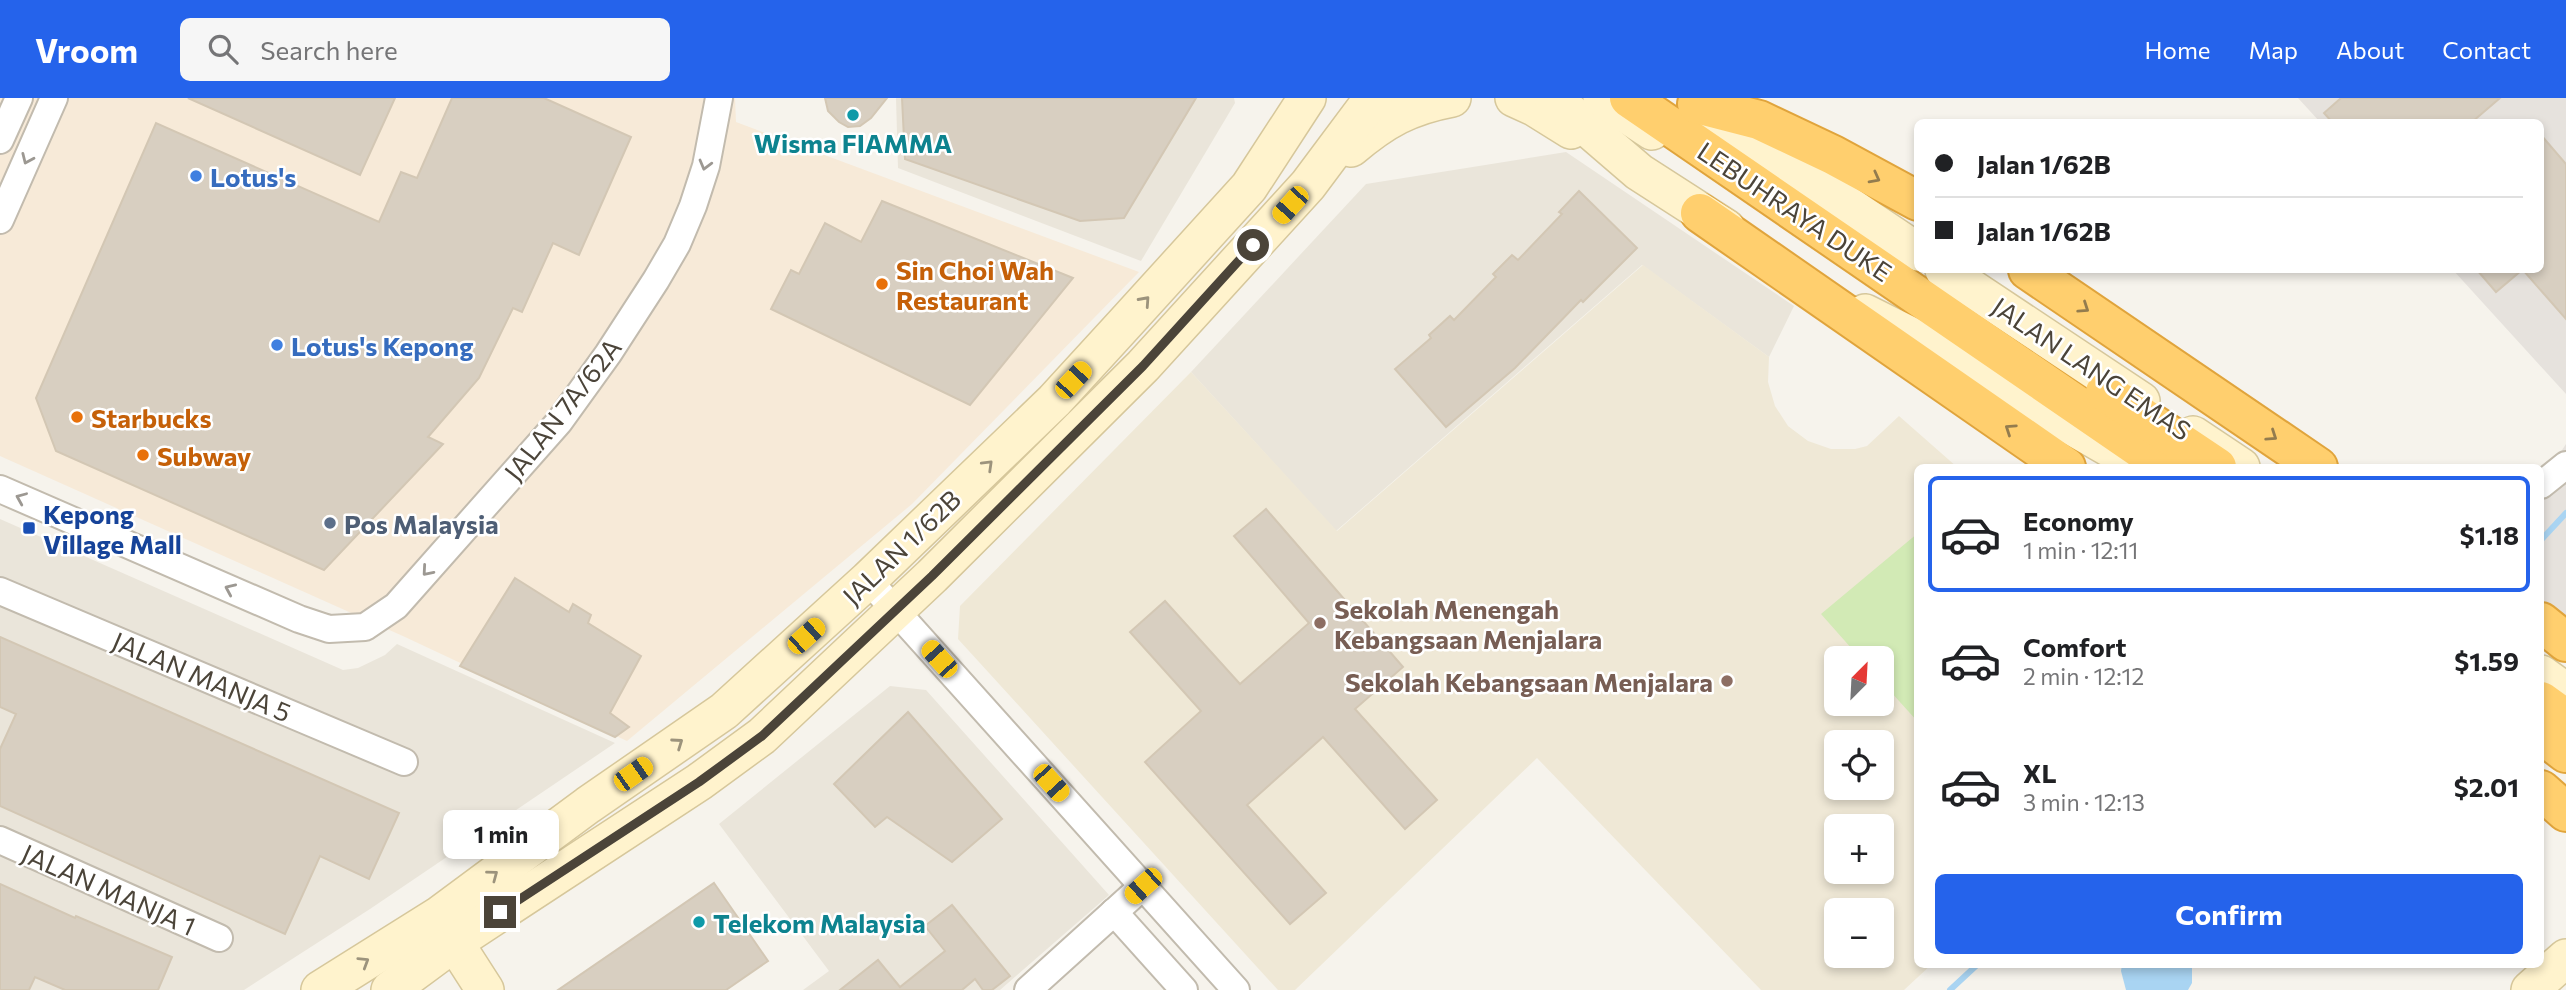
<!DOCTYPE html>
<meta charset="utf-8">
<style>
:root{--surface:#fff;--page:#f6f6f6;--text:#202124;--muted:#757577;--line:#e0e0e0;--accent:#2563eb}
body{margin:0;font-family:Commissioner,sans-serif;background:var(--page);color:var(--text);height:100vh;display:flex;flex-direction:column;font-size:26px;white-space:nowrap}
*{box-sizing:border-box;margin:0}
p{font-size:23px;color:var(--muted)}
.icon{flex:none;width:38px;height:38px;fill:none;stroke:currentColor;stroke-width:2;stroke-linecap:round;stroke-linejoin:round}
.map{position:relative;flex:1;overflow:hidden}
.drawer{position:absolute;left:1914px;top:366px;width:630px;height:504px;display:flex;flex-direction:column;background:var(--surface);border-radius:10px;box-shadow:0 4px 10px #0003}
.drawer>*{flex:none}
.hud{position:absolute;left:1914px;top:21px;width:630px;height:154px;border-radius:10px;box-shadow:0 4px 10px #0003;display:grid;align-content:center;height:154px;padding:0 21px;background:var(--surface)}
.needle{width:46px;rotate:24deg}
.tools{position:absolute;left:1824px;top:548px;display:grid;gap:14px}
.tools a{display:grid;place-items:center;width:70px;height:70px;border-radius:10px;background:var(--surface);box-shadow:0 4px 10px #0003;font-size:35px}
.end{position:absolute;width:32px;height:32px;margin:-16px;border:9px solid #4b4439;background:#fff;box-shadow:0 0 0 4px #fff}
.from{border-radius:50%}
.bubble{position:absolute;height:49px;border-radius:10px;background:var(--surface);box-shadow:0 4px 10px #0003;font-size:23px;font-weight:700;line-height:49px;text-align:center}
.car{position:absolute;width:21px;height:42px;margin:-21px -10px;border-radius:9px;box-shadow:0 0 5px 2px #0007;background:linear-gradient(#f5c518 24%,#345 0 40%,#f5c518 0 76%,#345 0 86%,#f5c518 0)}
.hud b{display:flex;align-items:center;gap:24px;height:66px;font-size:26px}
.hud b+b{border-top:2px solid var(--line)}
.hud i{width:18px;height:18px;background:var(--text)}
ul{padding:12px 0 0;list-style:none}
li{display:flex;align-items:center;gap:21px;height:116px;margin:0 14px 10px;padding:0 7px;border:4px solid transparent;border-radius:10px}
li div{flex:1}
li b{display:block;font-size:26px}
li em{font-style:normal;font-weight:700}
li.current{border-color:var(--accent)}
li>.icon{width:63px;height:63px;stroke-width:1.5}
.primary-button{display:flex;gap:14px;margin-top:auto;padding:14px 21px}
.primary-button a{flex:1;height:80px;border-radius:10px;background:var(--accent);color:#fff;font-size:28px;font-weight:700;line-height:80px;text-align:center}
header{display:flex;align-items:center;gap:42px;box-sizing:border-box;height:98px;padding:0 35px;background:var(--accent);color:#fff}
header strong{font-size:33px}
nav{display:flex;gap:38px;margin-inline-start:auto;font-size:24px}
.search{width:490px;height:63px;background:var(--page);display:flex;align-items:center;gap:18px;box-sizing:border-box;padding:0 24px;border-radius:10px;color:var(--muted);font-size:26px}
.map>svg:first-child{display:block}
</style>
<header>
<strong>Vroom</strong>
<div class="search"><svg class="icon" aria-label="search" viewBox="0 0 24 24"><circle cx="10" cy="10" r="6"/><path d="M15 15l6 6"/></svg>Search here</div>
<nav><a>Home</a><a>Map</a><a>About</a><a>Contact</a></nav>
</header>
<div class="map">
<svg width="2566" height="892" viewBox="0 0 2566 892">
<rect width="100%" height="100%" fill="#f6f3ec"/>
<g fill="#eae5da">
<path d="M896,0H1234L1235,5L1141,163L898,70Z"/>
<path d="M1566,54L1794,208L1769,259L1642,167L1336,433L1191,274L1366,86Z"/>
<path d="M0,421L343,572L358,570L385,557L397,546L615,645L370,811L244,892H0Z"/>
<path d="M890,588L926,592L1109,797L1000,892H803L829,873L719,726Z"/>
</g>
<path fill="#f7ead8" d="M0,0H735L736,24L1139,174L912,406L627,643L405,539L0,358Z"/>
<g fill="#e6e2dd">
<path d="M2298,0H2566V296L2453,172H2541V24H2320Z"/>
<path d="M2566,346V547L2541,532V384Z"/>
</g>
<path fill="#efe8d6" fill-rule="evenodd" d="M1643,167L1769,259L1768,284L1775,308L1788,328L1808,343L1831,351H1855L1867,348L1899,318L1957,369H1918V866H1932L1904,892H1761L1537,660L1295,892H1278L958,541L960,508L1191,274L1337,433ZM1836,560H1881V606H1836ZM1836,644H1881V690H1836ZM1836,728H1881V774H1836ZM1836,812H1881V858H1836Z"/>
<path fill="#d2eab5" d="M1918,435V624L1881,583V560H1860L1821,516Z"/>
<path fill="#a9d4f2" d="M2122,866H2192V885L2188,892H2126L2121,873Z"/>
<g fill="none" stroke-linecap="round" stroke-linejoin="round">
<g stroke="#a9d4f2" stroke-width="6">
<path d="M2541,442L2566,415"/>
<path d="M1950,892L1978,866"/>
</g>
</g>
<g fill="#d8cfc1" stroke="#d3c7b4" stroke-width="2">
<path d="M188,0H395L360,77Z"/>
<path d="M452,0H544L631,39L579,157L553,145L522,214L513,210L479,280L428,339L443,346L324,472L56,353L36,300L156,25L379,124L401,74L417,80Z"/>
<path d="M825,0H887L871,20L860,28L848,29L839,24L828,13Z"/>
<path d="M902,0H1196L1124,120L1080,123L905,61Z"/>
<path d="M2341,0H2500L2472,24H2332L2324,15Z"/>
<path d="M2541,37L2566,66V221L2523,172H2541Z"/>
<path d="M1579,93L1637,150L1583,204L1581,202L1515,270L1446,329L1395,271L1431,240L1429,237L1450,218L1454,222L1496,179L1493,176L1512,157L1518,162L1562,116L1559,114Z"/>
<path d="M882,103L1073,180L970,307L771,211L791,172L799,176L825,125L861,144Z"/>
<path d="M2477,172H2522L2496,194Z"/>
<path d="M1266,411L1403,569L1355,611L1437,702L1405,731L1323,639L1247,707L1326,795L1290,826L1145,664L1201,613L1130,534L1165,503L1240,586L1309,525L1234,438Z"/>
<path d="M515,480L569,514L573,506L591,517L588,525L641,558L610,615L629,629L615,639L460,568Z"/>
<path d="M0,539L399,715L369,781L320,758L285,836L0,708V651L16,616L0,609Z"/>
<path d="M908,614L1002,721L952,764L887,719L875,729L834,686Z"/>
<path d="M714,785L768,863L726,892H558Z"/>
<path d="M0,786L75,820L76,818L172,859L158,892H65L35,879L29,892H0Z"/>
<path d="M952,807L1010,878L992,892H983L975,881L962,892H840L878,862L900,889L945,853L925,828Z"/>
</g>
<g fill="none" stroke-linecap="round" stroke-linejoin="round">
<defs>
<g id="street">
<path d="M0,42L19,0"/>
<path d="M0,122L54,0"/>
<path d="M2541,387L2566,367"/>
<path d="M0,391L299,521L329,531L365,529L396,508L559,324L608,256L656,182L677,146L693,108L706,68L719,0"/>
<path d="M868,482L1236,892"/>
<path d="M0,493L404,664"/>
<path d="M0,742L219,840"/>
<path d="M1114,814L1184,892"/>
<path d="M1028,892L1143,788"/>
</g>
<g id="secondary">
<path d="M1514,0L1534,9L1571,32"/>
<path d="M1553,0L1639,74L1726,130"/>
<path d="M1602,0L1652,33"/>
<path d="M1703,10L1918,154"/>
<path d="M1351,50C1384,22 1409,8 1452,0"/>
<path d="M1944,172L2141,303"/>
<path d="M1865,215L1937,251L2127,360"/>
<path d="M2193,337L2241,369"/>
<path d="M2541,576L2566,594"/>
<path d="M442,825L485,892"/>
<path d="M320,892L438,818L588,707L724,613L868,482L1054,303L1129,221L1249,89L1307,0"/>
<path d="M390,892L455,844L699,684L762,638L932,478L1143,268L1308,87L1373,0"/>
<path d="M2530,892L2566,860"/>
</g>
<g id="highway">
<path d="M1629,0L2167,369"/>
<path d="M1697,6L1759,22L1833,57L1918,103"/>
<path d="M1700,115L2066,369"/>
<path d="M2028,172L2318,369"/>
<path d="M2105,294L2217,369"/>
<path d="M2541,524L2566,544"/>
<path d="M2541,603L2566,621"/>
<path d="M2541,636L2566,655"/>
<path d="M2541,692L2566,714"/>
</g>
</defs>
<use href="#street" stroke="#c2bbae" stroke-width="30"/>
<use href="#secondary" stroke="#d6c79b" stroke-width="40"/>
<use href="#highway" stroke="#e0a43c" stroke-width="42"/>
<use href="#street" stroke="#fff" stroke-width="26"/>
<use href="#secondary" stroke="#fff3cd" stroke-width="37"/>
<use href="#highway" stroke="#ffcf6e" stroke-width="38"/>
</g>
<defs><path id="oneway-chevron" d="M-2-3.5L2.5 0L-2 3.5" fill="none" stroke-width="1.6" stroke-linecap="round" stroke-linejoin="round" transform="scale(1.75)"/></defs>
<g stroke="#9c9892">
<use href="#oneway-chevron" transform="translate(27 61) rotate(114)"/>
<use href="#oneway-chevron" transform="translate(705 67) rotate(105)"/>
<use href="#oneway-chevron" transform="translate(21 400) rotate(-157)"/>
<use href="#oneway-chevron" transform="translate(427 473) rotate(131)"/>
<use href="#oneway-chevron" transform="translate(230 491) rotate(-156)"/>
</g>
<g stroke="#937c4e">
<use href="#oneway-chevron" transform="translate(1875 80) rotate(28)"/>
<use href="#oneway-chevron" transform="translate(2084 210) rotate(34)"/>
<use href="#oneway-chevron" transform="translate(2010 331) rotate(-146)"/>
<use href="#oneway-chevron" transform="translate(2272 338) rotate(34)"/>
</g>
<g stroke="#9c937c">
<use href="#oneway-chevron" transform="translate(1145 203) rotate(-48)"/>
<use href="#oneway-chevron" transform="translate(988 367) rotate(-44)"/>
<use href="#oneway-chevron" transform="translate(678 645) rotate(-35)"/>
<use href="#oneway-chevron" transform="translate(493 777) rotate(-37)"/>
<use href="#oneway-chevron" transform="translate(364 864) rotate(-32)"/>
</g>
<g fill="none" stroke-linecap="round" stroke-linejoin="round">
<path stroke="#4b4439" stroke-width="9" d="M500,814L699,684L762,638L932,478L1143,268L1253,147"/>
</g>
<g fill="#0f9aa8" stroke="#fff" stroke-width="2.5">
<circle cx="853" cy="17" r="7"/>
<circle cx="699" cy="824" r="7"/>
</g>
<g fill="#3f7fe0" stroke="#fff" stroke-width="2.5">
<circle cx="196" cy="78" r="7"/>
<circle cx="277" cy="247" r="7"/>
</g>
<g fill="#e8710a" stroke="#fff" stroke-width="2.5">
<circle cx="882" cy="186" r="7"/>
<circle cx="77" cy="319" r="7"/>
<circle cx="143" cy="357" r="7"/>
</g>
<circle fill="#5c6f8a" stroke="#fff" stroke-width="2.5" cx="330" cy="425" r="7"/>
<rect fill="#1a4fb4" stroke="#fff" stroke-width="2.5" x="22" y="423" width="14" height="14" rx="3.5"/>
<g fill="#8d6e63" stroke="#fff" stroke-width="2.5">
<circle cx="1320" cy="525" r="7"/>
<circle cx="1727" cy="583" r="7"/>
</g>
<g text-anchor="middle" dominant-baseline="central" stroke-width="5" stroke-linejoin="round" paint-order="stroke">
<g font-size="26" font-weight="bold" fill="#0d838f" stroke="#fff">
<text x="853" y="44">Wisma FIAMMA</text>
<text x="713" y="824" text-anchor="start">Telekom Malaysia</text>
</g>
<g font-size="26" font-weight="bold" fill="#366cbe" stroke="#fff" text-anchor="start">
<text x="210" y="78">Lotus's</text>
<text x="291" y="247">Lotus's Kepong</text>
</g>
<g font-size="26" fill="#4b4439" stroke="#fff">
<text transform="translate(1795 113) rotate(34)">LEBUHRAYA DUKE</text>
<text transform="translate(2092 270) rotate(34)">JALAN LANG EMAS</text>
<text transform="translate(562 311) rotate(-52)">JALAN 7A/62A</text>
<text transform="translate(901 449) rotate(-44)">JALAN 1/62B</text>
<text transform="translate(202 578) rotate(23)">JALAN MANJA 5</text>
<text transform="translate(109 791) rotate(24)">JALAN MANJA 1</text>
</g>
<g font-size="26" font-weight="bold" fill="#c56008" stroke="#fff" text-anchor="start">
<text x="896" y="171">Sin Choi Wah<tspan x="896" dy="30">Restaurant</tspan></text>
<text x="91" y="319">Starbucks</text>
<text x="157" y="357">Subway</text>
</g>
<g font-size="26" font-weight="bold" fill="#164399" stroke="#fff" text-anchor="start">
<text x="43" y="415">Kepong<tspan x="43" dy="30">Village Mall</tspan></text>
</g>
<g font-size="26" font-weight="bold" fill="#4e5e75" stroke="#fff" text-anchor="start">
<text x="344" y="425">Pos Malaysia</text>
</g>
<g font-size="26" font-weight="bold" fill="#785e54" stroke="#fff" text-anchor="start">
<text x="1334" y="510">Sekolah Menengah<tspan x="1334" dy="30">Kebangsaan Menjalara</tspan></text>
<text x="1713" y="583" text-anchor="end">Sekolah Kebangsaan Menjalara</text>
</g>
</g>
</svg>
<div class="tools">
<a><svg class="needle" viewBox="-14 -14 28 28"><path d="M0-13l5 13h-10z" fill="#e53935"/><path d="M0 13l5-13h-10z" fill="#757577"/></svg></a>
<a><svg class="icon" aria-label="locate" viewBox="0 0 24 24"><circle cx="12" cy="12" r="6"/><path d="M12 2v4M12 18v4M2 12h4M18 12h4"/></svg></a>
<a>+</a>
<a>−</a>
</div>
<i class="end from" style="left:1253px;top:147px"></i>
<i class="end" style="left:500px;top:814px"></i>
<div class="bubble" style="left:443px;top:712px;width:116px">1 min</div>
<i class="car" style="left:1290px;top:107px;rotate:222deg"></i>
<i class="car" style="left:1073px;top:282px;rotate:43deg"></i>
<i class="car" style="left:806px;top:538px;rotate:48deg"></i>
<i class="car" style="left:939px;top:561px;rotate:318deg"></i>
<i class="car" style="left:633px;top:676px;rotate:55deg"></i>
<i class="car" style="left:1051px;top:685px;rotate:138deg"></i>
<i class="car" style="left:1143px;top:788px;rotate:228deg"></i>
<div class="hud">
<b><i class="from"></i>Jalan 1/62B</b>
<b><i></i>Jalan 1/62B</b>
</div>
<section class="drawer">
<ul>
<li class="current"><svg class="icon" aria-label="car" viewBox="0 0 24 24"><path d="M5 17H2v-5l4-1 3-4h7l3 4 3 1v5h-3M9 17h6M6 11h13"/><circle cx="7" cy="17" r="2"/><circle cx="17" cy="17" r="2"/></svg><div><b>Economy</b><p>1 min · 12:11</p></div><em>$1.18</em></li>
<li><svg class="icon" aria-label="car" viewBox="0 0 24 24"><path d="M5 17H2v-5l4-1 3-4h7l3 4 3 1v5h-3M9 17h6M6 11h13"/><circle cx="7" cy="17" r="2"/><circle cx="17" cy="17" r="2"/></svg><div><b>Comfort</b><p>2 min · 12:12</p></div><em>$1.59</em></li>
<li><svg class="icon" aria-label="car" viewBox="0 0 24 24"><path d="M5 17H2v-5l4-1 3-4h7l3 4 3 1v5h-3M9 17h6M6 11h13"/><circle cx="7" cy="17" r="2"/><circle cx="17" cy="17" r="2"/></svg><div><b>XL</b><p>3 min · 12:13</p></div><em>$2.01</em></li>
</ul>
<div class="primary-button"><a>Confirm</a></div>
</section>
</div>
